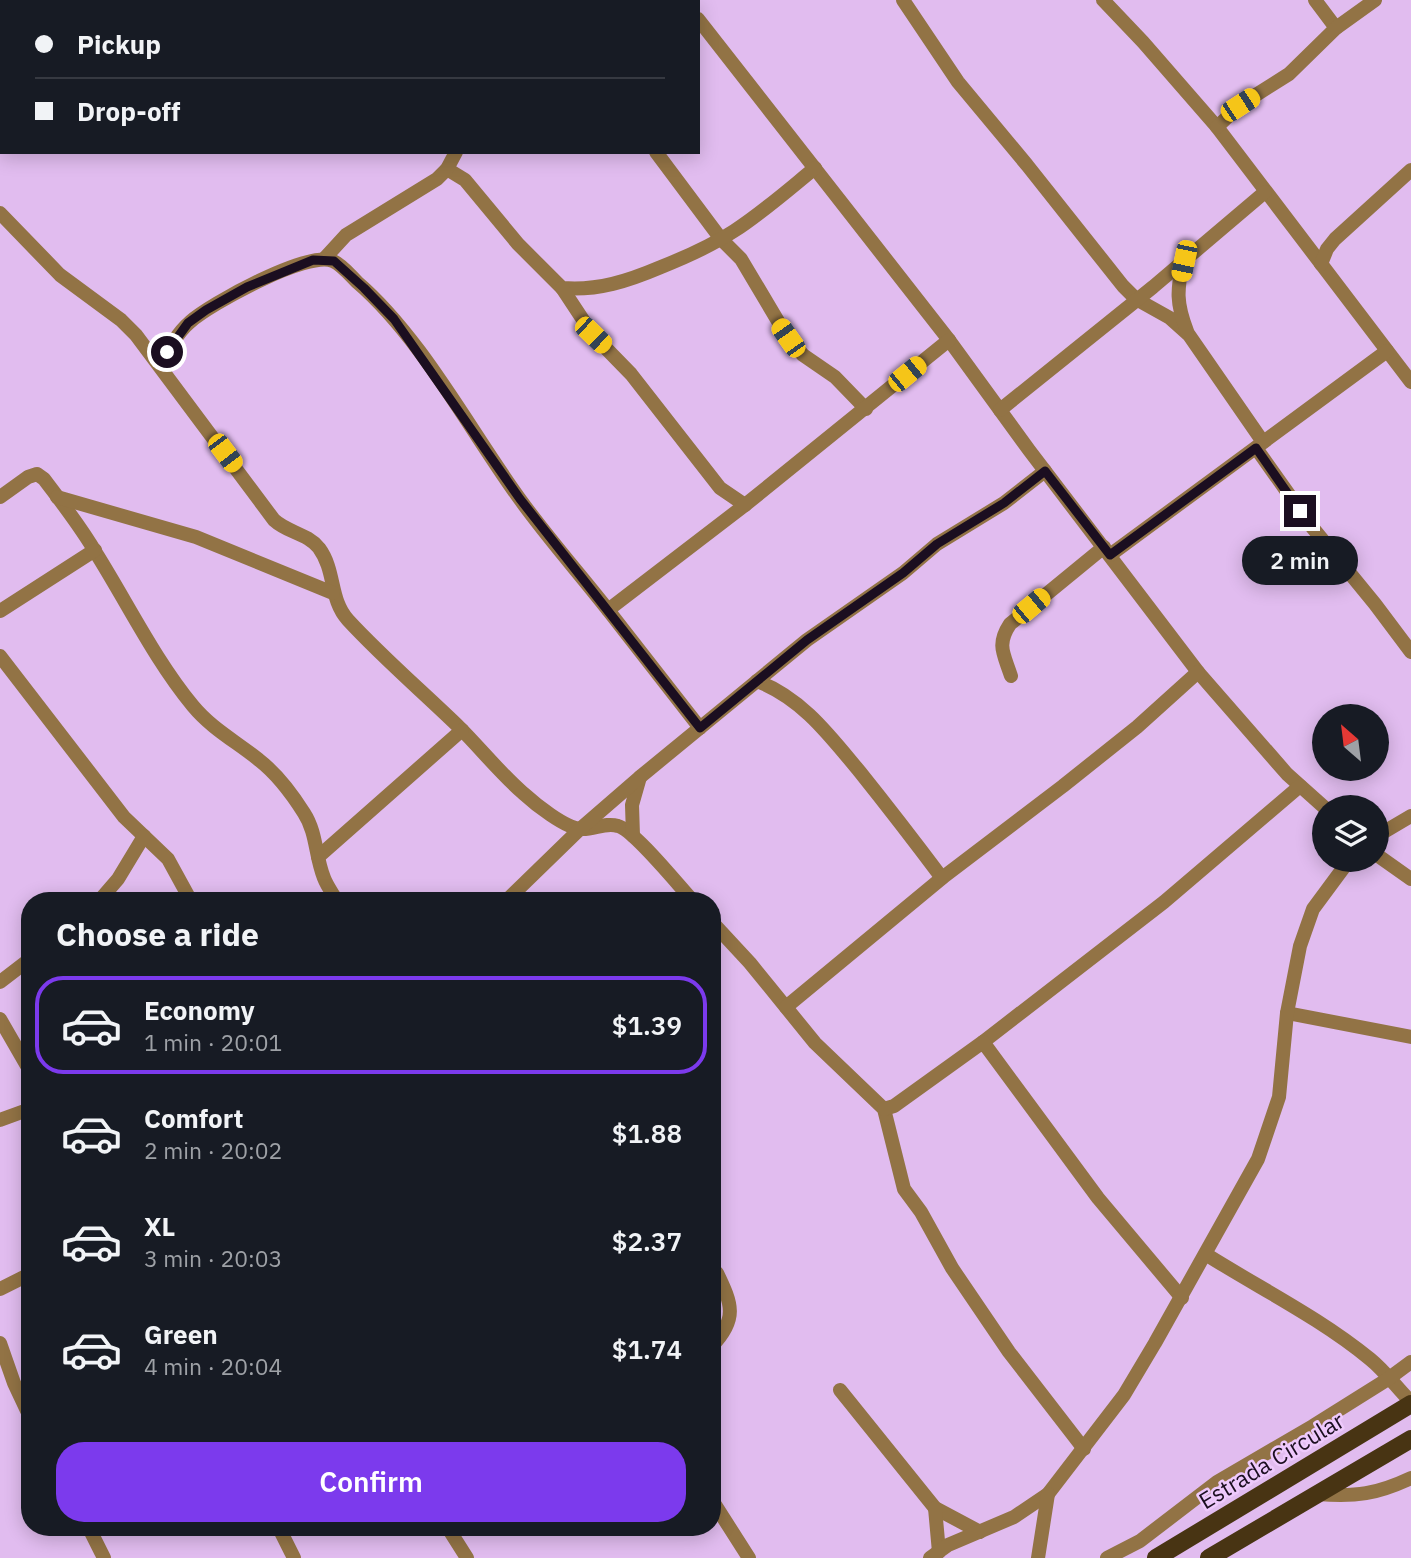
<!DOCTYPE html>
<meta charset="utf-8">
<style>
:root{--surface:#171b24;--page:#242831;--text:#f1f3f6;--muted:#9ea1a6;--line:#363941;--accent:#7c3aed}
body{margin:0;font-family:"IBM Plex Sans",sans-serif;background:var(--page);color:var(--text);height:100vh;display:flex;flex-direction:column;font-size:26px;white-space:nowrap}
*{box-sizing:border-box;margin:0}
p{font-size:23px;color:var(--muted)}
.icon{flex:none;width:38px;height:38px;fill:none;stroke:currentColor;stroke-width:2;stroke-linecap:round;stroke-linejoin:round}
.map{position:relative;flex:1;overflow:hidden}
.sheet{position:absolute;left:21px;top:892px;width:700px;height:644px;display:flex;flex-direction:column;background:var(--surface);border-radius:28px;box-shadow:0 4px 18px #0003}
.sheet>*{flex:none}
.top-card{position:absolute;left:0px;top:0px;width:700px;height:154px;box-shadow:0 4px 18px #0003;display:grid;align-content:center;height:154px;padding:0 35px;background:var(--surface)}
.needle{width:46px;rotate:332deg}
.controls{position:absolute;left:1312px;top:704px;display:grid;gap:14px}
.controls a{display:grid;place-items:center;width:77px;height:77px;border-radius:50%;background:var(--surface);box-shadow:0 4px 18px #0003;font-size:35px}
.end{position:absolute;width:32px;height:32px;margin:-16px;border:9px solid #1b0e20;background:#fff;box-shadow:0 0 0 4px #fff}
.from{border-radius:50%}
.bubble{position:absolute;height:49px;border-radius:24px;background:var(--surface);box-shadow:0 4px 18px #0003;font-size:23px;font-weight:600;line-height:49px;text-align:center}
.car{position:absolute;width:21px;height:42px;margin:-21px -10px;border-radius:9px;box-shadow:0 0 5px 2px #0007;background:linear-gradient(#f5c518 24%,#345 0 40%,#f5c518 0 76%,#345 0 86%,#f5c518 0)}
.top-card b{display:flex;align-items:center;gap:24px;height:66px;font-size:26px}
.top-card b+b{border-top:2px solid var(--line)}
.top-card i{width:18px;height:18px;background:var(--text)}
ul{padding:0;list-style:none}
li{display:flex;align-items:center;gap:21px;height:98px;margin:0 14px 10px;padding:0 21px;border:4px solid transparent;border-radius:28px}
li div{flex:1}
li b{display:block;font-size:26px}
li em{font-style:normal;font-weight:600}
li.current{border-color:var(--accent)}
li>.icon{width:63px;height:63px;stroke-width:1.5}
h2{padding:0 35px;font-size:32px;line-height:84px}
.primary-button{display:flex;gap:14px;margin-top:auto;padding:14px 35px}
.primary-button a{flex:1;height:80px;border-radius:28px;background:var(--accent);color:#fff;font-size:28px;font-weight:600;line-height:80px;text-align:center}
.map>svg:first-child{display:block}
</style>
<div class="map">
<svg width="1411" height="1558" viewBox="0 0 1411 1558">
<rect width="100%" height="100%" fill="#e1bcef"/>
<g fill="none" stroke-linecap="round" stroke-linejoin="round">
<g stroke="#927345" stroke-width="14">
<path d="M462,0L463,2"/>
<path d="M681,0L683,2"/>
<path d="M903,0L958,82L1027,165L1123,286L1136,299L1170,318L1189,335L1263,442"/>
<path d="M1103,0L1143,42L1217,127L1411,382"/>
<path d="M1315,0L1336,28"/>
<path d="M648,2L650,0"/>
<path d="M698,19L949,340L1029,450L1198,672L1287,774L1325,808"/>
<path d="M1217,127L1240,105L1289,74L1336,28L1375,0"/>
<path d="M656,152L721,239L741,259L788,338L803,355L835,377L866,409"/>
<path d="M447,169L465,180L518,244L562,288C598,291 628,281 661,267C686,257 711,246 734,231C762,213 788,190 815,168"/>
<path d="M0,213L60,275L121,320L136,335L274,520C288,533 307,533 319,548C336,571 329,599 348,620C383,658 423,692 460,728C481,749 500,773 523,793C535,804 565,828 581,829C594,830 605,822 618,826C634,830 679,886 693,901"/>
<path d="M324,259L346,235L437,179L447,169L456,152"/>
<path d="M1183,261C1177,290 1176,303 1187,331"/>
<path d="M1321,264L1327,249L1335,239L1411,170"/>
<path d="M562,288L593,335L631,374L720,488L745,505"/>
<path d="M160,366C168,351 176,334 190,322C210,304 308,250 333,261C342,265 350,275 357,282C421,337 469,429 519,498C547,537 579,573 608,610"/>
<path d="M1000,410L1153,287L1265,192"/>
<path d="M1256,448L1312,527L1375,604L1411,652"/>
<path d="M0,497L28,477L37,474L44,479C62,503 81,527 96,553C128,604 155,660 193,706C212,729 237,742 259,760C277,774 292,794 304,813C317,833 315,856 324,878C327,886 333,894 337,901"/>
<path d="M57,497L196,537L333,593"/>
<path d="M1110,555L1387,351"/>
<path d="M0,611L95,550"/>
<path d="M0,656L124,817L168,859L191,901"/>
<path d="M1011,676C1004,654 996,645 1010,624L1104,547"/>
<path d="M757,681C802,698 830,736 860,772C888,807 915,842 942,878"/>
<path d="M700,728L608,610L745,505L949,340"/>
<path d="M633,836L632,805L640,777"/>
<path d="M1377,836L1411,816"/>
<path d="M1377,855L1411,879"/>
<path d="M318,857L462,730"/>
<path d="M99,901L118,879L144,836"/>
<path d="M506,901L580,829L640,777L807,640L903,573L937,544L1004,503L1045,471"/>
<path d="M712,922L750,963L815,1043L884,1109L904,1189L921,1212L952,1268L1009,1352L1084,1449"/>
<path d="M0,982L30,959"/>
<path d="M786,1007L942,878L1063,786L1137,727L1198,672"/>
<path d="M1287,1013L1411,1037"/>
<path d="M0,1019L30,1071"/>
<path d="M983,1042L1164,902L1300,786"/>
<path d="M884,1109L894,1106L983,1042L1098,1198L1182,1298"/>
<path d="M0,1120L30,1109"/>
<path d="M1207,1255C1261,1289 1320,1318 1370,1359C1385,1371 1397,1388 1411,1402"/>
<path d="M0,1289L30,1274"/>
<path d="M0,1343L14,1383L30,1417"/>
<path d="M712,1346C738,1319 732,1304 717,1273"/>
<path d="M840,1390L935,1508L980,1532"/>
<path d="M1318,1494C1356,1497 1377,1494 1411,1478"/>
<path d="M712,1500L749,1558"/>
<path d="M935,1508L939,1552"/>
<path d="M89,1528L104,1558"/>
<path d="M279,1528L294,1558"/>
<path d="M448,1528L467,1558"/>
<path d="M930,1558L948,1545L1014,1517L1048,1494L1124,1395L1155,1343L1258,1159L1279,1097L1287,1013L1300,946L1313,909L1350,859"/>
<path d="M1038,1558L1048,1494"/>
<path d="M1107,1558L1140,1541L1217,1482L1313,1426L1388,1379L1411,1362"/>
</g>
<g stroke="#483413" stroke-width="18">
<path d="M1156,1558L1411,1404"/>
<path d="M1209,1558L1411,1439"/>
</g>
</g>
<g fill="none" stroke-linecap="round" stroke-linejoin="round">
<path stroke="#1b0e20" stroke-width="9" d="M167,352L188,323L206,310L247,287L313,260L334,261L364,288L394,319L520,499L700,728L807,640L903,573L937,544L1004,503L1045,471L1110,555L1256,448L1300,511"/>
</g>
<g text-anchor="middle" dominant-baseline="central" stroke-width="5" stroke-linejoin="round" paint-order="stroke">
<g font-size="23" fill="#1b0e20" stroke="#eec9fc">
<text transform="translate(1271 1460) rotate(-31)">Estrada Circular</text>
</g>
</g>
</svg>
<div class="controls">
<a><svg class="needle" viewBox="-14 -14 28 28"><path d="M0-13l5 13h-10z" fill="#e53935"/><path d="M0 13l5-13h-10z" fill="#9ea1a6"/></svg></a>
<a><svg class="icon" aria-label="layers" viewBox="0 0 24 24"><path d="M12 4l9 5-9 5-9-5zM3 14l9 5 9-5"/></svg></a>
</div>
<i class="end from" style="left:167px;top:352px"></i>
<i class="end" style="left:1300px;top:511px"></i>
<div class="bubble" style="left:1242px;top:536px;width:116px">2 min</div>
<i class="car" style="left:1240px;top:105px;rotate:57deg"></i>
<i class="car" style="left:1184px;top:261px;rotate:192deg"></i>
<i class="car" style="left:593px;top:335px;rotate:134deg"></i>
<i class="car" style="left:788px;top:338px;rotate:325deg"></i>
<i class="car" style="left:907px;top:374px;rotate:51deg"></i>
<i class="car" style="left:225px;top:453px;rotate:143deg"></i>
<i class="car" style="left:1031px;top:606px;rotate:50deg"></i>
<div class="top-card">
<b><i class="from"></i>Pickup</b>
<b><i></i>Drop-off</b>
</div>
<section class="sheet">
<h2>Choose a ride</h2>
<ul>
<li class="current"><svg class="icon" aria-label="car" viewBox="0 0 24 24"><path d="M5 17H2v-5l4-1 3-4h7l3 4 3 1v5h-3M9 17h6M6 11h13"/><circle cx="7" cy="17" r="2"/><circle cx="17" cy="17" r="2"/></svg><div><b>Economy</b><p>1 min · 20:01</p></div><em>$1.39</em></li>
<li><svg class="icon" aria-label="car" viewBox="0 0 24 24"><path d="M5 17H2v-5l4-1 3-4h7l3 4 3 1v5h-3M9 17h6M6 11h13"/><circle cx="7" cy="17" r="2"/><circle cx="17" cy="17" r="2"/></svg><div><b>Comfort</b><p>2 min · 20:02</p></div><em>$1.88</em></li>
<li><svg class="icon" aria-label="car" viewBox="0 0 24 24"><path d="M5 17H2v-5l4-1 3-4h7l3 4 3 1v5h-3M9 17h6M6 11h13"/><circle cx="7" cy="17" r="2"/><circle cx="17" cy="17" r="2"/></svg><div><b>XL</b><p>3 min · 20:03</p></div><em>$2.37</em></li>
<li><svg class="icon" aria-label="car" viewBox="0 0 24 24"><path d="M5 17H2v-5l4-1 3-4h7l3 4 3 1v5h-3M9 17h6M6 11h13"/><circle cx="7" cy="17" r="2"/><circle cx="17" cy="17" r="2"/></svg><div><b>Green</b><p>4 min · 20:04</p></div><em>$1.74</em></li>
</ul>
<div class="primary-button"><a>Confirm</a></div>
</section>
</div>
